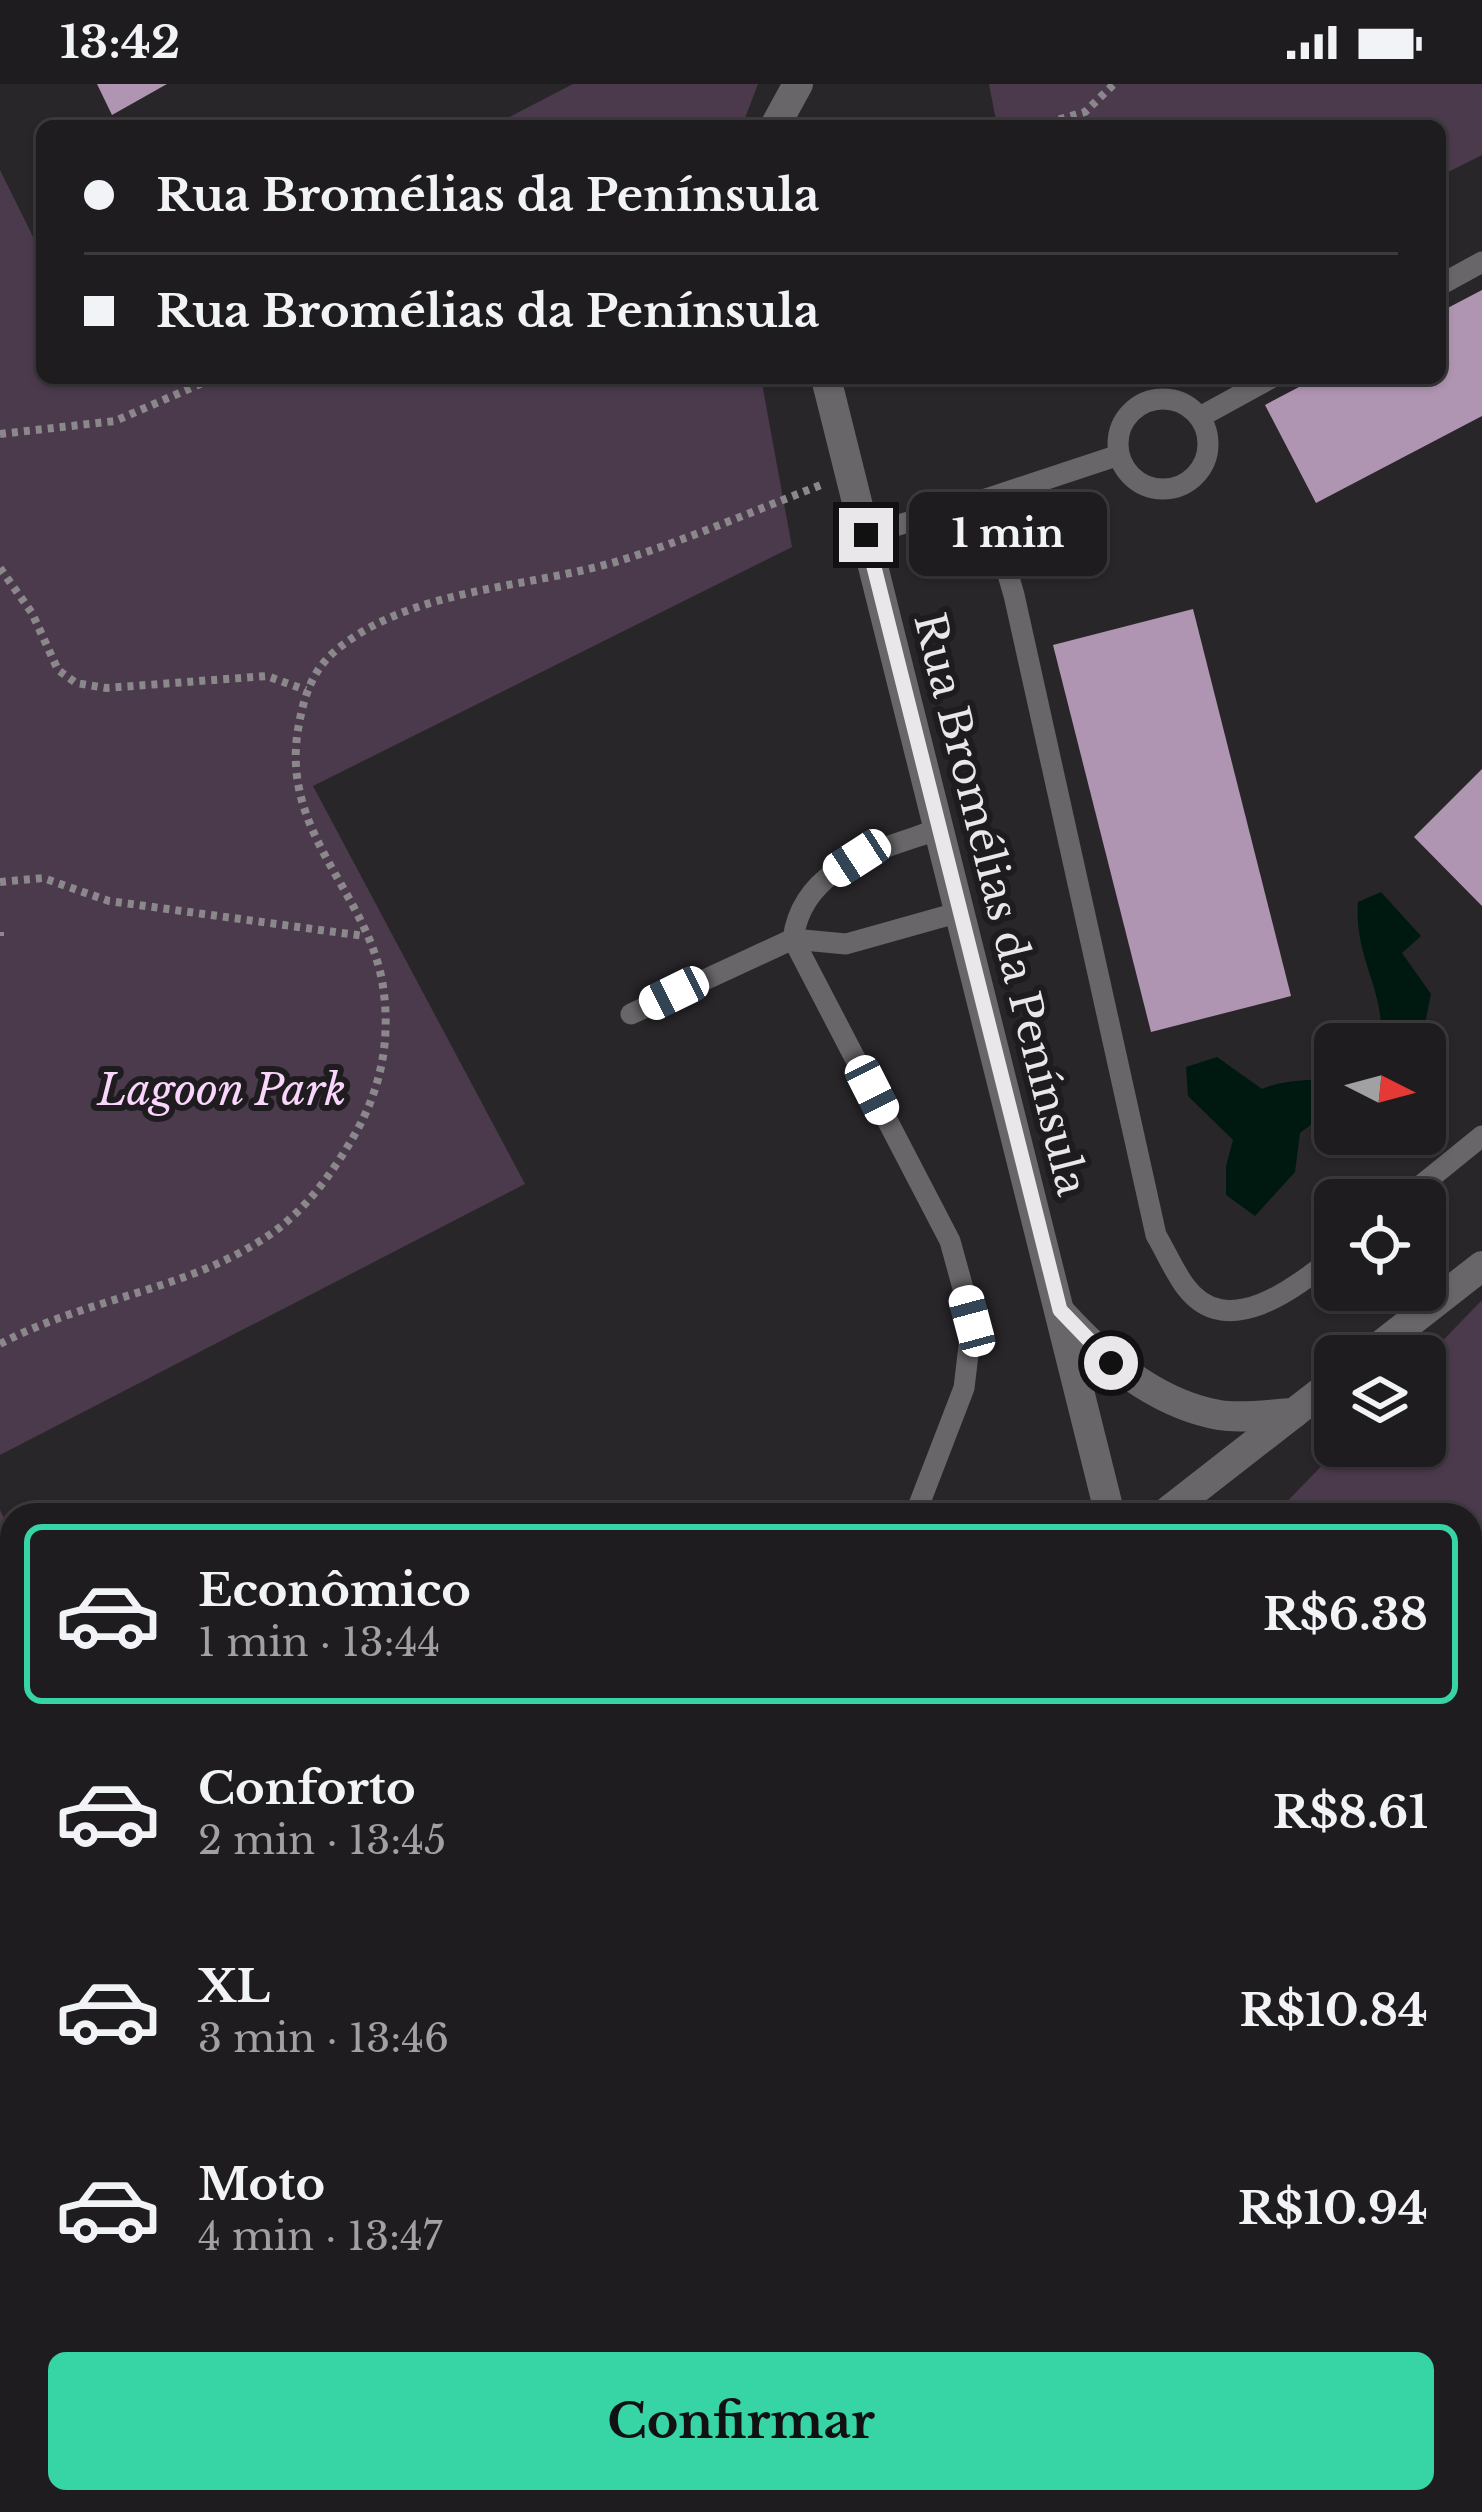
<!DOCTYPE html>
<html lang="pt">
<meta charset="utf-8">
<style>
:root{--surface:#1f1c1f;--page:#2c292c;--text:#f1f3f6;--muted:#a1a1a4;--line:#3c3a3d;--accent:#37d4a6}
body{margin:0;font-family:"Libre Baskerville",serif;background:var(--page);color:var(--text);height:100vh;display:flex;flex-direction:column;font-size:45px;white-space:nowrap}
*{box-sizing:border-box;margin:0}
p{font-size:39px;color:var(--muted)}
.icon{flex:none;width:66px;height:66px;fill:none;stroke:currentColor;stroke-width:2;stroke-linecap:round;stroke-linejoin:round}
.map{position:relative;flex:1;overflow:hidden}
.drawer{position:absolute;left:0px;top:1419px;width:1482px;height:1011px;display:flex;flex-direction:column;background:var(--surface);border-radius:36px 36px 0 0;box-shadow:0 3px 9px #0004,0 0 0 3px var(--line)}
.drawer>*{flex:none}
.hud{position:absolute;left:36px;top:36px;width:1410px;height:264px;border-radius:18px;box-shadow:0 3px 9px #0004,0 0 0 3px var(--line);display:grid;align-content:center;height:264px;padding:0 48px;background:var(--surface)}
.needle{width:78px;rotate:96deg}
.controls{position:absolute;left:1314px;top:939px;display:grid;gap:24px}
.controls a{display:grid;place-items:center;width:132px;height:132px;border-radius:18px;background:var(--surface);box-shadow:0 3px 9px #0004,0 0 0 3px var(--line);font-size:60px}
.end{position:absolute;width:54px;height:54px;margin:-27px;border:15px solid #e9e7e9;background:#111;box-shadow:0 0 0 6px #111}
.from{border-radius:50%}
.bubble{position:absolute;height:84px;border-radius:18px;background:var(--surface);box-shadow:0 3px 9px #0004,0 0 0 3px var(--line);font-size:39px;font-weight:700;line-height:84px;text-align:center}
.car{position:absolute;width:36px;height:72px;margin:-36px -18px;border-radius:15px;box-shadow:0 0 9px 3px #0007;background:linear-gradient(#fff 24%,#345 0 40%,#fff 0 76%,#345 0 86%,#fff 0)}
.hud b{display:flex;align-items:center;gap:42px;height:114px;font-size:45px}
.hud b+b{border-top:3px solid var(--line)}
.hud i{width:30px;height:30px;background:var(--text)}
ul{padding:21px 0 0;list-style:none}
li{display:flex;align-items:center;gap:36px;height:180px;margin:0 24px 18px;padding:0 24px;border:6px solid transparent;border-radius:18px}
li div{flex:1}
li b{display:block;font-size:45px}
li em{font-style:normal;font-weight:700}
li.active{border-color:var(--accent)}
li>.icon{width:108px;height:108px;stroke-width:1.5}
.primary-button{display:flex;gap:24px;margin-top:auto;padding:24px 48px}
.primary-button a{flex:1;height:138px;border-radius:18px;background:var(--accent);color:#111;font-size:48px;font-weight:700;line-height:138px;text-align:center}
.status{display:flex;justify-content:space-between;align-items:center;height:84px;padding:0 60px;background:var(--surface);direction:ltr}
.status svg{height:33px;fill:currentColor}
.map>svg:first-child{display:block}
</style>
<div class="status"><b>13:42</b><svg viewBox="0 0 49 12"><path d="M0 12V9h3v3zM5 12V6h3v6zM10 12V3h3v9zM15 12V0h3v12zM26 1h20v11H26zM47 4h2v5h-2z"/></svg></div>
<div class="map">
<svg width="1482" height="2428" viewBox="0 0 1482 2428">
<rect width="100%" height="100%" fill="#292629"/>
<g fill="#4b3a4c">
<path d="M573,0H758L742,42H492Z"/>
<path d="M989,0H1482V71L1440,92V42H997Z"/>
<path d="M0,86L42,171V294H761L792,463L313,702L525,1100L0,1371Z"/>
<path d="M1482,1216V1635L1470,1642V1431H1274L1341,1362H1425V1275Z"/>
<path d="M0,1426L12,1450V1521L0,1526Z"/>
<path d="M1482,2116V2409L1470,2397V2159Z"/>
<path d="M12,2150V2418H22L0,2428V2157Z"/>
</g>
<g fill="#001910">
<path d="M1381,808L1421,852L1402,869L1431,910L1421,960H1378C1391,916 1353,875 1358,818Z"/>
<path d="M1217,973L1262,1005C1286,994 1309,999 1335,991V1039L1325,1030L1300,1049L1295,1088L1255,1132L1226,1111V1082L1233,1056L1188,1012L1186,983Z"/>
<path d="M1482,1635V2116L1470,2159V1642Z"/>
<path d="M1470,2397L1482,2409V2428H1L20,2418H1470Z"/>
</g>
<g fill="#b095b2">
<path d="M97,0H167L112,31Z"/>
<path d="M1482,206V332L1316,419L1265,321L1316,294H1440V228Z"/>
<path d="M1193,525L1291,912L1151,948L1053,561Z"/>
<path d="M1482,685V822L1414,753Z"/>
</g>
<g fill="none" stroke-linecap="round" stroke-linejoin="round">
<g stroke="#8a888a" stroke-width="8" stroke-dasharray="6 6" stroke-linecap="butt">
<path d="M1036,42L1085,28L1114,0"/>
<path d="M0,350L115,337L214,294"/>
<path d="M0,484L32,529L58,586L76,599L106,604L267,592L306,606"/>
<path d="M0,798L43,794L109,817L364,852"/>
<path d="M0,848V852"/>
<path d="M0,1260C90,1212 191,1207 275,1147C309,1122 335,1085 355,1050C380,1006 390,960 384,910C373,810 277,751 299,640C304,613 312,587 334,568C411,502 532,505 625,475C691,454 756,426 821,401"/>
</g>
<g stroke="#686668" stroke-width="21">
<path d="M1440,201L1482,178"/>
<circle cx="1163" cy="360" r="45"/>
<path d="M1200,333L1271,294"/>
<path d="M1119,371L986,415L1014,511L1156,1151C1166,1168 1174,1187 1185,1202C1227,1259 1296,1203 1335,1172"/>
<path d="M865,451L986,415"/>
<path d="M631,930L793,855L846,860L960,828"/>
<path d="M1403,1116L1482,1052"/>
<path d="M915,1431L964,1304L972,1237L950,1157L793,855C803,781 878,767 939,745"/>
</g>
<g stroke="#686668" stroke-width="30">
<path d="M775,42L798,0"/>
<path d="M826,294L1110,1431"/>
<path d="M1063,1231C1104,1276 1157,1320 1219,1331C1242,1335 1270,1330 1294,1329"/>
<path d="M1367,1272L1482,1182"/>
<path d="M1163,1431L1335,1297"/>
<path d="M0,2083L12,2077"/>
</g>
</g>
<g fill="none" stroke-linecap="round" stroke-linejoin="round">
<path stroke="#e9e7e9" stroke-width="15" d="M866,451L1060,1226L1111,1279"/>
</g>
<g text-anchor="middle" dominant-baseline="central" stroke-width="12" stroke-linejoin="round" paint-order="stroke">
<g font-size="42" fill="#e9e7e9" stroke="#1f1c20">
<text transform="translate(1001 820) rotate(76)">Rua Bromélias da Península</text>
</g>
<g font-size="42" font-style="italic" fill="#fad5fc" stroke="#1f1c20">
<text x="222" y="1006">Lagoon Park</text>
</g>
</g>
</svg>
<div class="controls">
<a><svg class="needle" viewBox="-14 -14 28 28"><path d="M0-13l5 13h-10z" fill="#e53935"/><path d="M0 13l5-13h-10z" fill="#a1a1a4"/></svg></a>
<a><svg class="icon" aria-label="locate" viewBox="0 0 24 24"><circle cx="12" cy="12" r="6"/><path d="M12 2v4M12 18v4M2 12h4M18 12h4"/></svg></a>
<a><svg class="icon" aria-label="layers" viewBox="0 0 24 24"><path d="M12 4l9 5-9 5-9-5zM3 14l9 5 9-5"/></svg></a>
</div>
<i class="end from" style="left:1111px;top:1279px"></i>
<i class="end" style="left:866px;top:451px"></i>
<div class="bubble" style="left:909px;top:408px;width:198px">1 min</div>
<i class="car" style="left:857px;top:774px;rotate:237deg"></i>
<i class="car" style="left:674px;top:909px;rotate:244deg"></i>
<i class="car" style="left:872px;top:1006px;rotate:153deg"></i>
<i class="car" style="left:972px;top:1237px;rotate:345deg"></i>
<div class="hud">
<b><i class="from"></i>Rua Bromélias da Península</b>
<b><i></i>Rua Bromélias da Península</b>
</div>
<section class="drawer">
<ul>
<li class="active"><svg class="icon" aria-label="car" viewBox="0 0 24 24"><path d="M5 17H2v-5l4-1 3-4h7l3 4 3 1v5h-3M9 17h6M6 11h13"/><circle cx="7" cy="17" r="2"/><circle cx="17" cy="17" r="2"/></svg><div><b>Econômico</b><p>1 min · 13:44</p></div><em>R$6.38</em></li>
<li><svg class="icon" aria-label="car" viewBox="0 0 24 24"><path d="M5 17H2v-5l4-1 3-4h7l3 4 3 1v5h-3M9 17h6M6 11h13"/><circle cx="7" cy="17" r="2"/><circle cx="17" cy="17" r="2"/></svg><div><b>Conforto</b><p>2 min · 13:45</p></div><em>R$8.61</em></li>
<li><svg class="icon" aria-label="car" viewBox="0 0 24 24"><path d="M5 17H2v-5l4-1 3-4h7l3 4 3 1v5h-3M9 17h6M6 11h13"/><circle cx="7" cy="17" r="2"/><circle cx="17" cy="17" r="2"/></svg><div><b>XL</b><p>3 min · 13:46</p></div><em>R$10.84</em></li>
<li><svg class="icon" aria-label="car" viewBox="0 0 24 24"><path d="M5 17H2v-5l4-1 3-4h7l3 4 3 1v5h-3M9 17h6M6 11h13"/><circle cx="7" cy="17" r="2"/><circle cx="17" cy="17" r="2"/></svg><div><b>Moto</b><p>4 min · 13:47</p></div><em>R$10.94</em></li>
</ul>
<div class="primary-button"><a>Confirmar</a></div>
</section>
</div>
